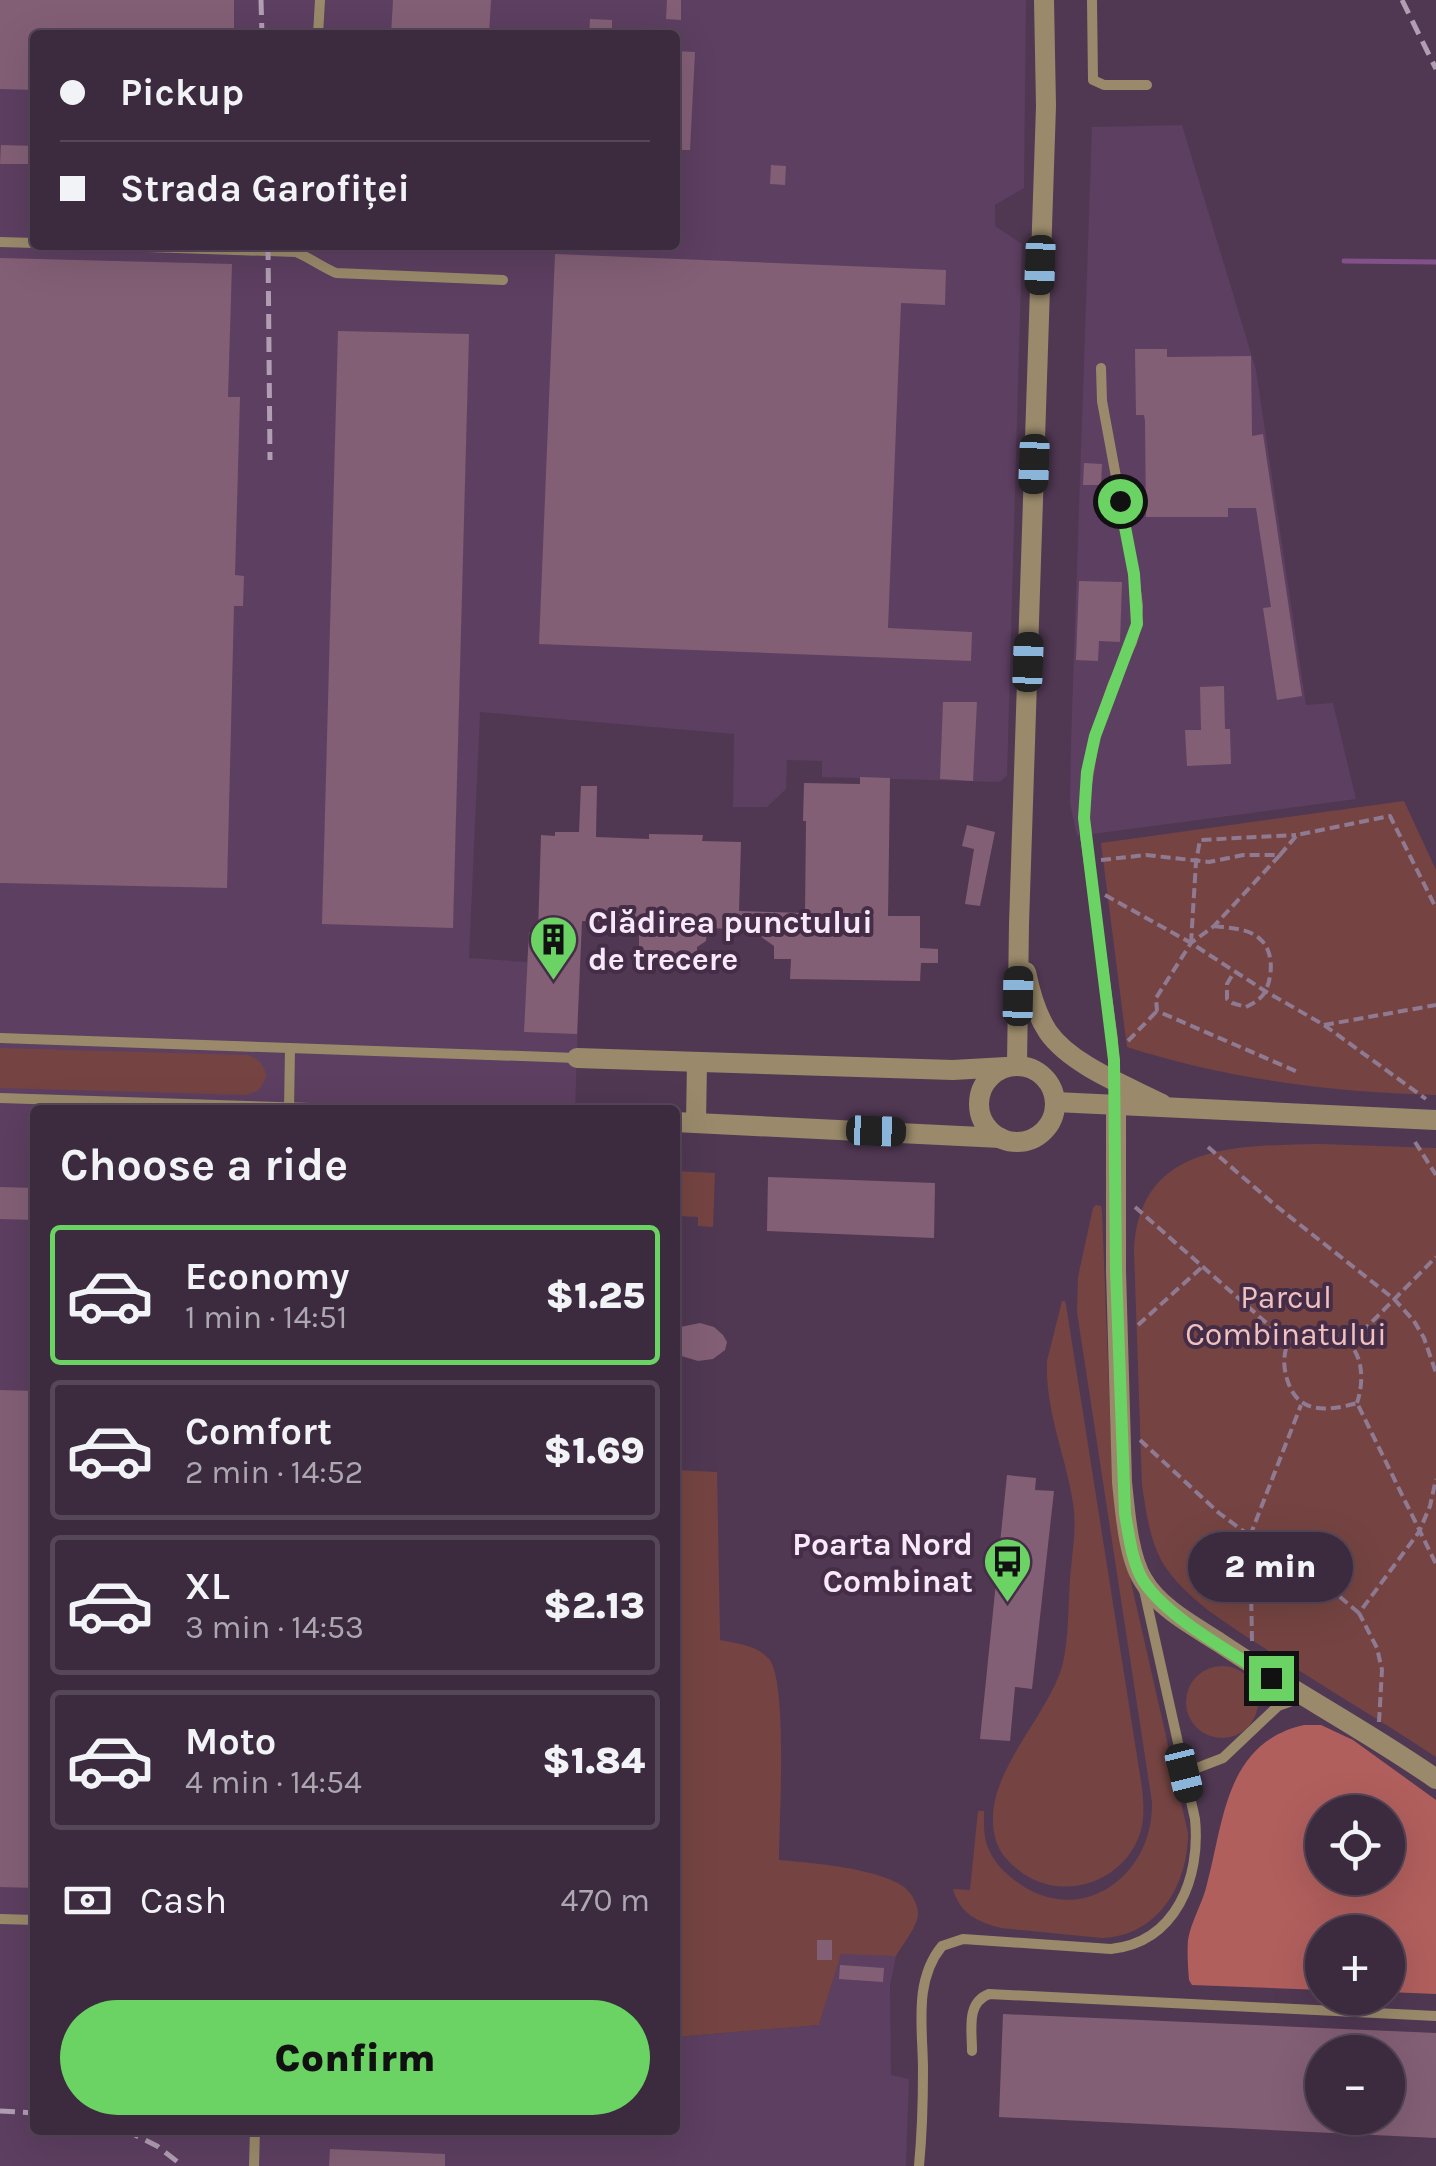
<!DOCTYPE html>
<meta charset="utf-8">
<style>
:root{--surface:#3c2a3e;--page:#433245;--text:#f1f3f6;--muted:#aca7b0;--line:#554658;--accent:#6ad364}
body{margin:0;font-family:Karla,sans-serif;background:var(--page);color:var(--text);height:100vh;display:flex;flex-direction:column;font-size:38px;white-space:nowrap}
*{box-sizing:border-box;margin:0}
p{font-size:32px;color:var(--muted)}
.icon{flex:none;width:55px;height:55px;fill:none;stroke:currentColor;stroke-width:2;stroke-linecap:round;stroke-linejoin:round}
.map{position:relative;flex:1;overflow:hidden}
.side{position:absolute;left:30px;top:1105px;width:650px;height:1030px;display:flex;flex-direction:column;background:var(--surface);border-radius:10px;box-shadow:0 10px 40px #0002,0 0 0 2px var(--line)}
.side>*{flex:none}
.top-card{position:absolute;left:30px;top:30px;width:650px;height:220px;border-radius:10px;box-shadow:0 10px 40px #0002,0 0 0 2px var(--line);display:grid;align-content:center;height:220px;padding:0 30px;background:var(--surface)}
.controls{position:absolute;left:1305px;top:1795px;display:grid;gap:20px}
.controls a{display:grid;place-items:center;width:100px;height:100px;border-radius:50%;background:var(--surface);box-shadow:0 10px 40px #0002,0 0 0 2px var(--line);font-size:50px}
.end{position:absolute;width:45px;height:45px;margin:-22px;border:12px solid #6ad364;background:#111;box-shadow:0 0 0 5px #111}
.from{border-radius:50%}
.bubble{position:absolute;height:70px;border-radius:35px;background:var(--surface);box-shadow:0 10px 40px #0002,0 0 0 2px var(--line);font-size:32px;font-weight:800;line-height:70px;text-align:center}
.car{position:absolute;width:30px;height:60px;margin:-30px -15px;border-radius:12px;box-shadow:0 0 8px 2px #0007;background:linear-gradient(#222 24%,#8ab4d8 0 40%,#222 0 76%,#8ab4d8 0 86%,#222 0)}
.top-card b{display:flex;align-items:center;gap:35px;height:95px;font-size:38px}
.top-card b+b{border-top:2px solid var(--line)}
.top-card i{width:25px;height:25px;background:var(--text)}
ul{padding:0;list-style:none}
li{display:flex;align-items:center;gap:30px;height:140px;margin:0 20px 15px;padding:0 10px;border:5px solid var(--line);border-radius:10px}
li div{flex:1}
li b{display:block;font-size:38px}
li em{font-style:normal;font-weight:800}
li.on{border-color:var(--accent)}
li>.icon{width:90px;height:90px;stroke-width:1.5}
h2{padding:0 30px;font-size:45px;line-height:120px}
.pay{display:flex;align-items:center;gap:25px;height:110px;padding:0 30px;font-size:38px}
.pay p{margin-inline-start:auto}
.button{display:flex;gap:20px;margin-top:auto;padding:20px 30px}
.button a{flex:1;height:115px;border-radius:60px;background:var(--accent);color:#111;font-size:40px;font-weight:800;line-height:115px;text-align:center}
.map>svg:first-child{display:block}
</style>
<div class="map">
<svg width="1436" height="2166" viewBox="0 0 1436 2166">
<rect width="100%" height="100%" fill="#503853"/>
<g fill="#5d3f61" fill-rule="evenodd">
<path d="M0,0H1026L1024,188L995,205V226L1022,244L1007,775L1000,782L822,777V761L787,760L786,789L767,807H733L734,734L480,712L469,958L527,962L529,932L581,935L575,1110H35V2130H675V2037L819,2025L841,1953L896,1956L890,1985L891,2075L909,2079L906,2166H0ZM35,35H675V245H35Z"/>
<path d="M1182,125L1256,370L1306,705L1333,703L1356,799L1077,836L1070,803L1071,743L1092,127Z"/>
</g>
<g fill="#754442">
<path d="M1404,801L1436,870V1095C1332,1092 1226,1079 1127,1047L1101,843Z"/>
<path d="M0,1048L247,1055C260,1058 265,1066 266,1078L259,1090L247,1095L0,1088Z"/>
<path d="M1320,1144L1436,1148V1757C1381,1720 1322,1686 1266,1649C1229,1625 1184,1599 1161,1560C1149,1537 1146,1510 1142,1485L1134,1251C1139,1142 1237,1146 1320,1144Z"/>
<path d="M675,1171L715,1173L713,1227L698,1226V1217L677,1216L675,1226Z"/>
<path d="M1096,1205L1101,1206L1102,1212L1112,1465L1120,1534L1188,1833C1188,1885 1158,1936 1102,1938L1001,1928C978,1922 960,1914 953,1889L970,1890L978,1811H984C984,1824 983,1837 989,1850C994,1862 1003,1871 1013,1879C1077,1931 1154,1878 1152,1802L1077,1312L1078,1277L1093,1208Z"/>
<path d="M1062,1301H1065L1066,1305L1142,1788C1144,1806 1145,1824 1137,1841C1116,1887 1055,1902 1016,1868C1006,1860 998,1850 995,1837C980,1776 1049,1718 1063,1663C1069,1636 1068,1607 1070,1579C1072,1555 1077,1528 1073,1503C1066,1456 1045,1411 1047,1361Z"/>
<path d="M675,1470L717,1472L720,1640C738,1644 757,1645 769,1659C788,1682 779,1823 779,1860C811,1863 878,1868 904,1887C911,1892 918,1904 918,1914C917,1928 902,1945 896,1956L841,1954L819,2025L675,2037Z"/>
<circle cx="1222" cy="1702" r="36"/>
</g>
<path fill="#b15f5d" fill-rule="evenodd" d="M1304,1725H1321L1353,1740L1436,1800V1994L1388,1992V1932H1322V1990L1192,1985L1189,1980C1188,1967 1187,1953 1188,1940C1191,1922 1201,1906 1206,1888C1224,1823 1224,1743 1304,1725ZM1322,1812H1388V1878H1322Z"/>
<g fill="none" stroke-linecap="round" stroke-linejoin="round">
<path stroke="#83518a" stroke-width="5" d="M1344,261L1436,262"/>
</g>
<g fill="#835f75" fill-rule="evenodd">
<path d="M0,0H234V35H35V90L0,89Z"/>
<path d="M393,0H491L489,35H391Z"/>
<path d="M667,0H681V20L666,19Z"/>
<path d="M590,19L612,20V35H589Z"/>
<path d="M675,51L695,52L690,150H675Z"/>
<path d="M1,145L35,146V164H0Z"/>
<path d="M771,165L786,166L785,185L770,184Z"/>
<path d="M555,254L946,270L945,305L901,303L888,628L972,632L971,661L539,644Z"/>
<path d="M0,258L232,264L228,397H240L235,575L244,576L243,606H234L227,888L0,883Z"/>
<path d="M338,331L469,334L453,928L322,924Z"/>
<path d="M1135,349H1167V357L1251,356L1252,436L1263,434L1302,696L1277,700L1263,608L1271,607L1256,508H1228V517H1146L1145,421L1144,415H1136Z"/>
<path d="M1084,463L1102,464L1101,485H1083Z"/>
<path d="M1079,581L1122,582L1120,642L1099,641L1098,661L1076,660Z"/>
<path d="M1224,686L1225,729H1230L1231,764L1187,766L1185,730H1201L1200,687Z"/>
<path d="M943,702H977L973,781L940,779Z"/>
<path d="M860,777L890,778L888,916H920V948L938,949V963H921L920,981L790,979L791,959H774V946L760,936L758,930L707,928L706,941L697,947V955H676V960L639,959V922L582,921L577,1034L524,1032L529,932L538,933L541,835L555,836V832H579L581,786H597L596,837L649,839V834L703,835L702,841L741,842L739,911L805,913L806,821H803L804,783L860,784Z"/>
<path d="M967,825L995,832L980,906L965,904L974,849L962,846Z"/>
<path d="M768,1177L935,1183L934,1238L767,1231Z"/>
<path d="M0,1187L35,1188V1220L0,1219Z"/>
<path d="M700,1323L714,1327L723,1335L727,1342L725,1350L713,1359L698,1361L675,1354V1328Z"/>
<path d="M0,1390L35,1391V1888L0,1887Z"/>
<path d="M1007,1475L1036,1478L1035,1490L1054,1491L1032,1689L1015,1687L1010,1741L980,1739Z"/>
<rect x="817" y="1940" width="15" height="20"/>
<path d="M840,1965L884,1968L883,1982L839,1979Z"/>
<path d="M1003,2014L1436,2033V2138L999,2117ZM1322,2052H1388V2118H1322Z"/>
<path d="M330,2149L445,2154V2166H329Z"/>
</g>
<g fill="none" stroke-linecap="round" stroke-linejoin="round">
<g stroke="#8f7a92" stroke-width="4" stroke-dasharray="10 5" stroke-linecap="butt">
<path d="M1280,855L1214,926L1191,943L1156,998L1157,1011L1298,1072"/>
<path d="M1101,860L1146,855L1209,862L1243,855H1280L1297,835L1390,816L1436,908"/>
<path d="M1105,895L1191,943L1265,991L1324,1025L1426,1099"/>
<path d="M1214,926C1229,928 1249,928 1260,939C1274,951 1273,976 1265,992C1261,999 1254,1003 1246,1007L1232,1003L1227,999V984L1234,972"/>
<path d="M1191,943L1196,862L1200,840L1296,835"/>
<path d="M1324,1025L1436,1005"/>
<path d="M1128,1041L1156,1012"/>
<path d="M1415,1142L1436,1175"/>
<path d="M1208,1147L1275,1205L1394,1299L1414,1321L1424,1338L1436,1373"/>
<path d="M1135,1207L1288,1342C1283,1356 1283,1368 1288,1382C1299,1415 1329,1411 1357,1403L1436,1564"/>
<path d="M1138,1325L1201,1268"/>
<path d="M1288,1342C1338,1313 1374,1350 1357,1403"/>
<path d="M1351,1343L1436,1257"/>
<path d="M1140,1440L1219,1513L1250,1536L1307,1569L1359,1613"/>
<path d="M1252,1641L1250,1536L1301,1405"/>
<path d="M1379,1722L1382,1670L1377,1648L1359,1613L1419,1532L1430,1506L1436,1479"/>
</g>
<g stroke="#9a8a6b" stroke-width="10">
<path d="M1092,0L1093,80L1104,85H1147"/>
<path d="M318,35L320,0"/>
<path d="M0,242L35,243"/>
<path d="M90,245L296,252C310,258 322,267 336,273L503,280"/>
<path d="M1101,368L1102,401L1134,574L1138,606L1137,624L1132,642L1113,684L1095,735L1085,796V835L1113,1040L1116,1105"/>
<path d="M0,1038L577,1058"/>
<path d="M0,1098L375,1110"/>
<path d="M289,1110L290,1048"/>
<path d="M1184,1773L1223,1758L1278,1706L1303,1697"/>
<path d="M0,1919L35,1920"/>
<path d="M972,2051C972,2029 966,2003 989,1994L1436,2016"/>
<path d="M254,2166L255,2130"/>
<path d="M919,2166C922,2134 923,2102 923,2070C923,2029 913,1981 942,1946L963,1939L1111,1949C1176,1942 1201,1878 1195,1819L1144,1590"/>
</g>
<g stroke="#9a8a6b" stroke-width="20">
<path d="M577,1058L953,1070L1006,1067"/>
<path d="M1116,1105V1271L1122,1482C1125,1510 1128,1556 1143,1580C1159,1608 1194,1626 1220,1643C1291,1691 1366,1730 1436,1779"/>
<path d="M675,1122L1001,1138"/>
<path d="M696,1123L697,1062"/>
</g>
<g stroke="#9a8a6b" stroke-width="20">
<path d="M1026,972C1030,992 1036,1014 1048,1032C1071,1065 1127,1086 1162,1104"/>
<path d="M1017,1065L1019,924L1046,106L1044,0"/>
<circle cx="1017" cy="1104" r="38"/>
<path d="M1055,1102L1436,1120"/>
</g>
<g stroke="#b19eb3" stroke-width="5" stroke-dasharray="15 8" stroke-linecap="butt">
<path d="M261,0L262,35"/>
<path d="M1402,0L1436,69"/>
<path d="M268,245L270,460"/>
<path d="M0,2111L35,2113"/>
<path d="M125,2130L157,2146L183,2166"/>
</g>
</g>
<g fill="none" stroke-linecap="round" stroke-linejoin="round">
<path stroke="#6ad364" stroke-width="12" d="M1120,501L1134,574L1137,624L1095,736L1087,772L1084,818L1114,1060L1116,1271L1125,1514C1129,1535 1132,1564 1144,1582C1169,1619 1233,1653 1271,1678"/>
</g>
<defs>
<symbol id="building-pin" viewBox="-11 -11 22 30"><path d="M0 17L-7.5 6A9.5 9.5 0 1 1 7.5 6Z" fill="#6ad364" stroke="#452d48"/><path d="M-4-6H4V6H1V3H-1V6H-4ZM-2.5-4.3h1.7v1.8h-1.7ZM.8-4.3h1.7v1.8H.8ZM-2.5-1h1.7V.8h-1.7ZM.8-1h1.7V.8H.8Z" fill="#111"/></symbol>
<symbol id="bus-pin" viewBox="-11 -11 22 30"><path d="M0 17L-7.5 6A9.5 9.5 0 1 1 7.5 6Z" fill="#6ad364" stroke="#452d48"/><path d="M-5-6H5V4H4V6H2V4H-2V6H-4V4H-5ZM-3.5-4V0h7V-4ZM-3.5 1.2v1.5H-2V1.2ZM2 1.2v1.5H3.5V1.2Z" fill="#111"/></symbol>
</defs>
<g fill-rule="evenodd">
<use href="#building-pin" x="526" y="912" width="55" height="75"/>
<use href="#bus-pin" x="980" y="1534" width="55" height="75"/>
</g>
<g text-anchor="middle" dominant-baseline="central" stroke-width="8" stroke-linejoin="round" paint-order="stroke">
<g font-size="32" font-weight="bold" fill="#f8e9fa" stroke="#452d48" text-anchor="start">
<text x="588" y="922">Clădirea punctului<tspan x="588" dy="37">de trecere</tspan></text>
<text x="973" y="1544" text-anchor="end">Poarta Nord<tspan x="973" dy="37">Combinat</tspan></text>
</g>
<g font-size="32" fill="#f0c1be" stroke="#452d48">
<text x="1286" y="1297">Parcul<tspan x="1286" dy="37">Combinatului</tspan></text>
</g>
</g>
</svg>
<div class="controls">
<a><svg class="icon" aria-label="locate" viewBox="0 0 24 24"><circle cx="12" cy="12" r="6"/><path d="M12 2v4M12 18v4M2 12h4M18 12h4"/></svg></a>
<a>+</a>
<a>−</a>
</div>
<i class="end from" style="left:1120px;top:501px"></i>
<i class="end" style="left:1271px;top:1678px"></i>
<div class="bubble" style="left:1188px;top:1532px;width:165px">2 min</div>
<i class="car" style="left:1040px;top:265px;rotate:182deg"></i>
<i class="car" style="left:1034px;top:464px;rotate:182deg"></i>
<i class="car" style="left:1028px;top:662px;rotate:2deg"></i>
<i class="car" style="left:1018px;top:996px;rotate:1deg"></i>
<i class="car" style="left:876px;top:1131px;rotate:92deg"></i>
<i class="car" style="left:1184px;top:1773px;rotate:166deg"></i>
<div class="top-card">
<b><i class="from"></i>Pickup</b>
<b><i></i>Strada Garofiței</b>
</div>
<section class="side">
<h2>Choose a ride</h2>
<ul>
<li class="on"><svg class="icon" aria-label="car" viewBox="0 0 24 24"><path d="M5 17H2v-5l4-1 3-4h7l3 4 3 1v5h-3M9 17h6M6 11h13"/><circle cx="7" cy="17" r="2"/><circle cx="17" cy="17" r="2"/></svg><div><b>Economy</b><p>1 min · 14:51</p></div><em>$1.25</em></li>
<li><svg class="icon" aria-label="car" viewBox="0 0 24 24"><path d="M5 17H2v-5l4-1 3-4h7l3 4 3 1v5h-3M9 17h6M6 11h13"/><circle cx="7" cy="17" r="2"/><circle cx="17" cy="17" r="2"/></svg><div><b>Comfort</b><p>2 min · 14:52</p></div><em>$1.69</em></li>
<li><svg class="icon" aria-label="car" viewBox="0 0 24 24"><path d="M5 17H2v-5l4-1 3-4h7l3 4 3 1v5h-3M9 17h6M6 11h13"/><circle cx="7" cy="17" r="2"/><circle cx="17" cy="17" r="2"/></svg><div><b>XL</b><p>3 min · 14:53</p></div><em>$2.13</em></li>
<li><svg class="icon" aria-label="car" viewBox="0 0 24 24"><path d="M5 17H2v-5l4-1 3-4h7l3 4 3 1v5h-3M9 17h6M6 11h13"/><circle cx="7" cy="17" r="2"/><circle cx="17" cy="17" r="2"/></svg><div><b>Moto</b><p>4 min · 14:54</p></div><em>$1.84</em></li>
</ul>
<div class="pay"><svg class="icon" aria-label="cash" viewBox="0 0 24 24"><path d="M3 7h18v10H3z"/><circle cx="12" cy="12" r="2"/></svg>Cash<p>470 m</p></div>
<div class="button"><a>Confirm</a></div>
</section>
</div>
